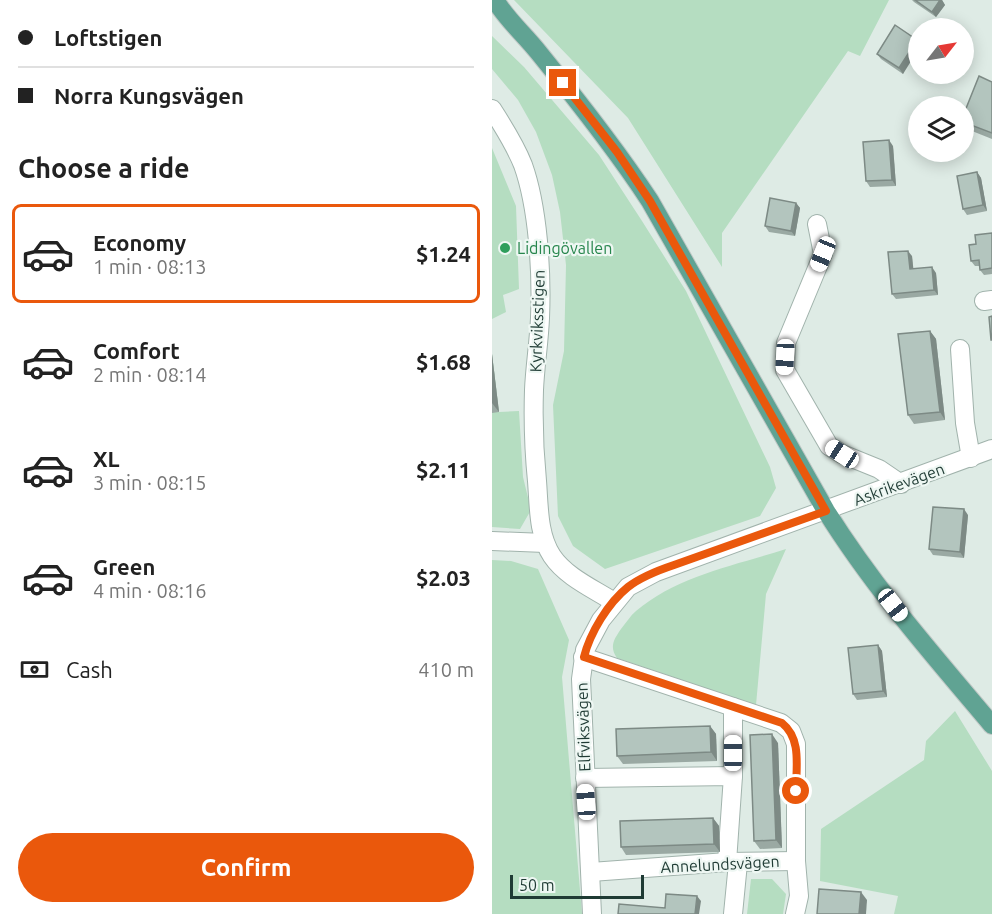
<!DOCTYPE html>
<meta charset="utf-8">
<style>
:root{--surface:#fff;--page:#f2f2f2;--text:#222;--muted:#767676;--line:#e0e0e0;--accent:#ea580c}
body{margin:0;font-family:Ubuntu,sans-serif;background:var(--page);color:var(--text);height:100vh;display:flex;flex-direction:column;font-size:22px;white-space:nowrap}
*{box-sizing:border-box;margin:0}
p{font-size:20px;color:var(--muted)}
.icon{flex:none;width:33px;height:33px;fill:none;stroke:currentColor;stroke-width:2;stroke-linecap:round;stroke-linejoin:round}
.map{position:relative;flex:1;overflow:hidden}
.sheet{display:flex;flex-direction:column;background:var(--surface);width:492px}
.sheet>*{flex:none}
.banner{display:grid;align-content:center;height:132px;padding:0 18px;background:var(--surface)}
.needle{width:39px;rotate:59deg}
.tools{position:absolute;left:416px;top:18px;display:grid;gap:12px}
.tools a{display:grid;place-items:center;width:66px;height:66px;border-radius:50%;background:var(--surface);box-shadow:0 3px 15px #0003;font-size:30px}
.scale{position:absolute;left:18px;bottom:15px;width:134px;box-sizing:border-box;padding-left:6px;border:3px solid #1f3b34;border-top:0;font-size:16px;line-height:21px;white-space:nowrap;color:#1f3b34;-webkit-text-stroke:4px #eef7f3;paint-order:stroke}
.end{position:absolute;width:27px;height:27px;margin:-14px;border:8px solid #ea580c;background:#fff;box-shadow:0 0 0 3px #fff}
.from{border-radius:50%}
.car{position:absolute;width:18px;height:36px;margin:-18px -9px;border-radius:8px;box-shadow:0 0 4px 2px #0007;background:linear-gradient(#fff 24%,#345 0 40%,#fff 0 76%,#345 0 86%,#fff 0)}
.banner b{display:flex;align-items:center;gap:21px;height:57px;font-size:22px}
.banner b+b{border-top:2px solid var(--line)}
.banner i{width:15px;height:15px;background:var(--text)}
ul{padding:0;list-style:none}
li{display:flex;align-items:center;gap:18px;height:99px;margin:0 12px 9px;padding:0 6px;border:3px solid transparent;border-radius:9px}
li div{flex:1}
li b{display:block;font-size:22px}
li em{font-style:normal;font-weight:700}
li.selected{border-color:var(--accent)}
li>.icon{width:54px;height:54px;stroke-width:1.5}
h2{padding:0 18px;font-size:27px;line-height:72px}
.pay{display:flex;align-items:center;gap:15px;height:66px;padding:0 18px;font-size:22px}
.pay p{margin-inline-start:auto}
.action{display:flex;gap:12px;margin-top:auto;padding:12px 18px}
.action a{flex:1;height:69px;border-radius:36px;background:var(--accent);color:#fff;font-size:24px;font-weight:700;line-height:69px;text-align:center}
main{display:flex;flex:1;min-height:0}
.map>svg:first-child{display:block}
</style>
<main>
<section class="sheet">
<div class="banner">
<b><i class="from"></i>Loftstigen</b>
<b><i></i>Norra Kungsvägen</b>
</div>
<h2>Choose a ride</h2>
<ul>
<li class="selected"><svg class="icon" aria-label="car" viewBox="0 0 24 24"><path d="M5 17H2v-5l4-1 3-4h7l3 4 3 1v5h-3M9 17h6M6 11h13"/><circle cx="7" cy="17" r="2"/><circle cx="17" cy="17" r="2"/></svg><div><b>Economy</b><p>1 min · 08:13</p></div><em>$1.24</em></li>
<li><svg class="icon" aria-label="car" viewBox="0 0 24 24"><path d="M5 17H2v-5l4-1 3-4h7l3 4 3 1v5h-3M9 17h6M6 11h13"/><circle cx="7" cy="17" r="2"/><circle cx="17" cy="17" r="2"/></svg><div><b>Comfort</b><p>2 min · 08:14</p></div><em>$1.68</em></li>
<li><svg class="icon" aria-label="car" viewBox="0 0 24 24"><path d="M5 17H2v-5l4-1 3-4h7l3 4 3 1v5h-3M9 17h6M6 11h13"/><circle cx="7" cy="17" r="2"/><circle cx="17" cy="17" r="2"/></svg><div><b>XL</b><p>3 min · 08:15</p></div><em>$2.11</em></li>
<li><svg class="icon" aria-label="car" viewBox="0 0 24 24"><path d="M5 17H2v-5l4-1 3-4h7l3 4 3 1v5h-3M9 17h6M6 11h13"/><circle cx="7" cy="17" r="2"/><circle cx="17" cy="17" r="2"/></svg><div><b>Green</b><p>4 min · 08:16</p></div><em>$2.03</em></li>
</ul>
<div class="pay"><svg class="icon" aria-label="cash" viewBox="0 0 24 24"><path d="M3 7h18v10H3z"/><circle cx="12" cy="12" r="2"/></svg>Cash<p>410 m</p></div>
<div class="action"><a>Confirm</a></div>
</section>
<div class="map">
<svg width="500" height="914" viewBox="0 0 500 914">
<rect width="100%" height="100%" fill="#deebe5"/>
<g fill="#b5ddc1">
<path d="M22,0H397L368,56L356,51L230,233V267L136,118Z"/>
<path d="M0,36L32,67L107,155L150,221L194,291L278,467L284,488L268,516L113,569L81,546L66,516L61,405L72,351L74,265L68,212L60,175L44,132L26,100L0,69Z"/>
<path d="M0,148L24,206L27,289L11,295L14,312L0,319Z"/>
<path d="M0,354L7,412L27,411L31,477L39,510L28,529L0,527Z"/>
<path d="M294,549L274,594L264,705L125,658C117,647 122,639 129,629C134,623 138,616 144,611C185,576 244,565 294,549Z"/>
<path d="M0,560L19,561L46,569L77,640L70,677L90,914H0Z"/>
<path d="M463,711L500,771V914H402L406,896L328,881L329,829L432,760L434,741Z"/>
<path d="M259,879H280L294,894L291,914H255Z"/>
</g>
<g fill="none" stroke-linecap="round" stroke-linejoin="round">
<defs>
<g id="minor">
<path d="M0,109C11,126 23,145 31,165C46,207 50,272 48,318C47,342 43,366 42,390C41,421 42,451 45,481C47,506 46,535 60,556C74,577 102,589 122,602"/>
<path d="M325,224L331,254L294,343L293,370L337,446L350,454L387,469L409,484"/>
<path d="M492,301L500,300"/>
<path d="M468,349L473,423L479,458"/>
<path d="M0,541L53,543"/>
<path d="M91,657L289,723L299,731L304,744V861L307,896L303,914"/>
<path d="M241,776V707"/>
<path d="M93,778L241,776L235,862"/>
<path d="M99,872L235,862L304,861"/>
<path d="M100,914L89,679L93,650L109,620L136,587L164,572L500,449"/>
<path d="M241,914L246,863"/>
</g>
<path id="major" d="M3,0C16,21 32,34 47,53C86,101 124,149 158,201L334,511C382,588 442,656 500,725"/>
</defs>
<use href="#minor" stroke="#a1b3ac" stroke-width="20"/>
<use href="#major" stroke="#c0c8c6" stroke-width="20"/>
<use href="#minor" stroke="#fff" stroke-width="18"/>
<use href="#major" stroke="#60a393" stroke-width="18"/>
</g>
<g fill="#9aa9a3">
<path d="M420,0H450L453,5L444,17L422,2Z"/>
<path d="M425,40L411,74L389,59L385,54Z"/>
<path d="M500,82V139L475,129L471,124V122Z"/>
<path d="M401,146L404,186L378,187L374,181Z"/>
<path d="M485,172L489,178L495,211L475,215L471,209Z"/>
<path d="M304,203L308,208L303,236L277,232L273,226Z"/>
<path d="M500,233V274L492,275L488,270L487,266H483L479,261Z"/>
<path d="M420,256L421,269L444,273L446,295L404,299L400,294Z"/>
<path d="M438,331L444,339L453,420L422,424L416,415Z"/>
<path d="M0,354L7,412L0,413Z"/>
<path d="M476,515L472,558L441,555L437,549Z"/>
<path d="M386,645L390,651L395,697L365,700L361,694Z"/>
<path d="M218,726L224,734L225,761L131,764L125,756Z"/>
<path d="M286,743L290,848L268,849L262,841Z"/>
<path d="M221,818L227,826L228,852L134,855L129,847Z"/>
</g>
<g fill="#7d8a85">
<path d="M448,0H450L453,5L444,17L440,12Z"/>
<path d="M425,40L426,50L411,74L407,68Z"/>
<path d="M397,140L401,146L404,186L400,180Z"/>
<path d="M485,172L489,178L495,211L491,205Z"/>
<path d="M304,203L308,208L303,236L299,231Z"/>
<path d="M416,251L420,256L422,275L418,269Z"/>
<path d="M440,267L444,273L446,295L442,290Z"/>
<path d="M438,331L444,339L453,420L448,412Z"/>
<path d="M0,354L7,412L0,403Z"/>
<path d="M472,509L476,515L472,558L468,552Z"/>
<path d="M386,645L390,651L395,697L391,691Z"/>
<path d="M218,726L224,734L225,761L219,752Z"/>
<path d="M280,734L286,743L290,848L284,840Z"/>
<path d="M221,818L227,826L228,852L222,844Z"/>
<path d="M369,892L375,900L374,914H367Z"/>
<path d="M205,896L209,901L207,914H203Z"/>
</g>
<g fill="#b3c5be" stroke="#7d8a85" stroke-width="1.5">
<path d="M423,0H448L440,12Z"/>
<path d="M403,25L425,40L407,68L385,54Z"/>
<path d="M487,76L500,82V133L471,122V116Z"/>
<path d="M397,140L400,180L374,181L371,142Z"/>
<path d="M485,172L491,205L471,209L465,176Z"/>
<path d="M278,198L304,203L299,231L273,226Z"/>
<path d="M500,233V268L488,270L487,260L479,261L477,245L484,244L483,235Z"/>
<path d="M416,251L418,269L440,267L442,290L400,294L396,252Z"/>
<path d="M500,316V340H499L497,317Z"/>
<path d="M438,331L448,412L416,415L406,334Z"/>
<path d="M441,507L472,509L468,552L437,549Z"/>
<path d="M386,645L391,691L361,694L356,648Z"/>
<path d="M218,726L219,752L125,756L124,729Z"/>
<path d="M280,734L284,840L262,841L258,735Z"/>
<path d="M221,818L222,844L129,847L128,821Z"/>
<path d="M327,889L369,892L367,914H325Z"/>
<path d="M174,894L205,896L203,914H126L127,904L173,908Z"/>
</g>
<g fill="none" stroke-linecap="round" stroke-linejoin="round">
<path stroke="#ea580c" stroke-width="8" d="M71,83L125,152L158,201L334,511L182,565C167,570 149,577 136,587C116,603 98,633 92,657L290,723C310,739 304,767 304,791"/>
</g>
<circle fill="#2e9e5b" stroke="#eef7f3" stroke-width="2" cx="13" cy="248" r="6"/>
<g text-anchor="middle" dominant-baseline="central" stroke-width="4.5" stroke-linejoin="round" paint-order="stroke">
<g font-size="16" fill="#27864d" stroke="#eef7f3" text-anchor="start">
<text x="25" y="248">Lidingövallen</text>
</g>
<g font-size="16" fill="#1f3b34" stroke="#eef7f3">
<text transform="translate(45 321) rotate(-88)">Kyrkviksstigen</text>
<text transform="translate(407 484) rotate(-20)">Askrikevägen</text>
<text transform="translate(91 727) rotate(-92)">Elfviksvägen</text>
<text transform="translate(228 864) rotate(-3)">Annelundsvägen</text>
</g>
</g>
</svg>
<div class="tools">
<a><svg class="needle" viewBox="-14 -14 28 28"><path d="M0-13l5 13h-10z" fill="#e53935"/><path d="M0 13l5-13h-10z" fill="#767676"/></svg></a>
<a><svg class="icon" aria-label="layers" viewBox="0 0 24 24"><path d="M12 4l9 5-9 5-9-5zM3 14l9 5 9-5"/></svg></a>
</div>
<div class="scale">50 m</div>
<i class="end from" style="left:304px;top:791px"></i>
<i class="end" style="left:71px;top:83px"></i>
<i class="car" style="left:331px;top:254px;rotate:202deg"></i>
<i class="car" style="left:293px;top:357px;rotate:183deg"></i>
<i class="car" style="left:350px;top:454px;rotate:303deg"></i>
<i class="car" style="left:401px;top:605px;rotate:142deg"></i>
<i class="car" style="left:241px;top:753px;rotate:0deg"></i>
<i class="car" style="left:94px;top:802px;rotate:356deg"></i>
</div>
</main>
